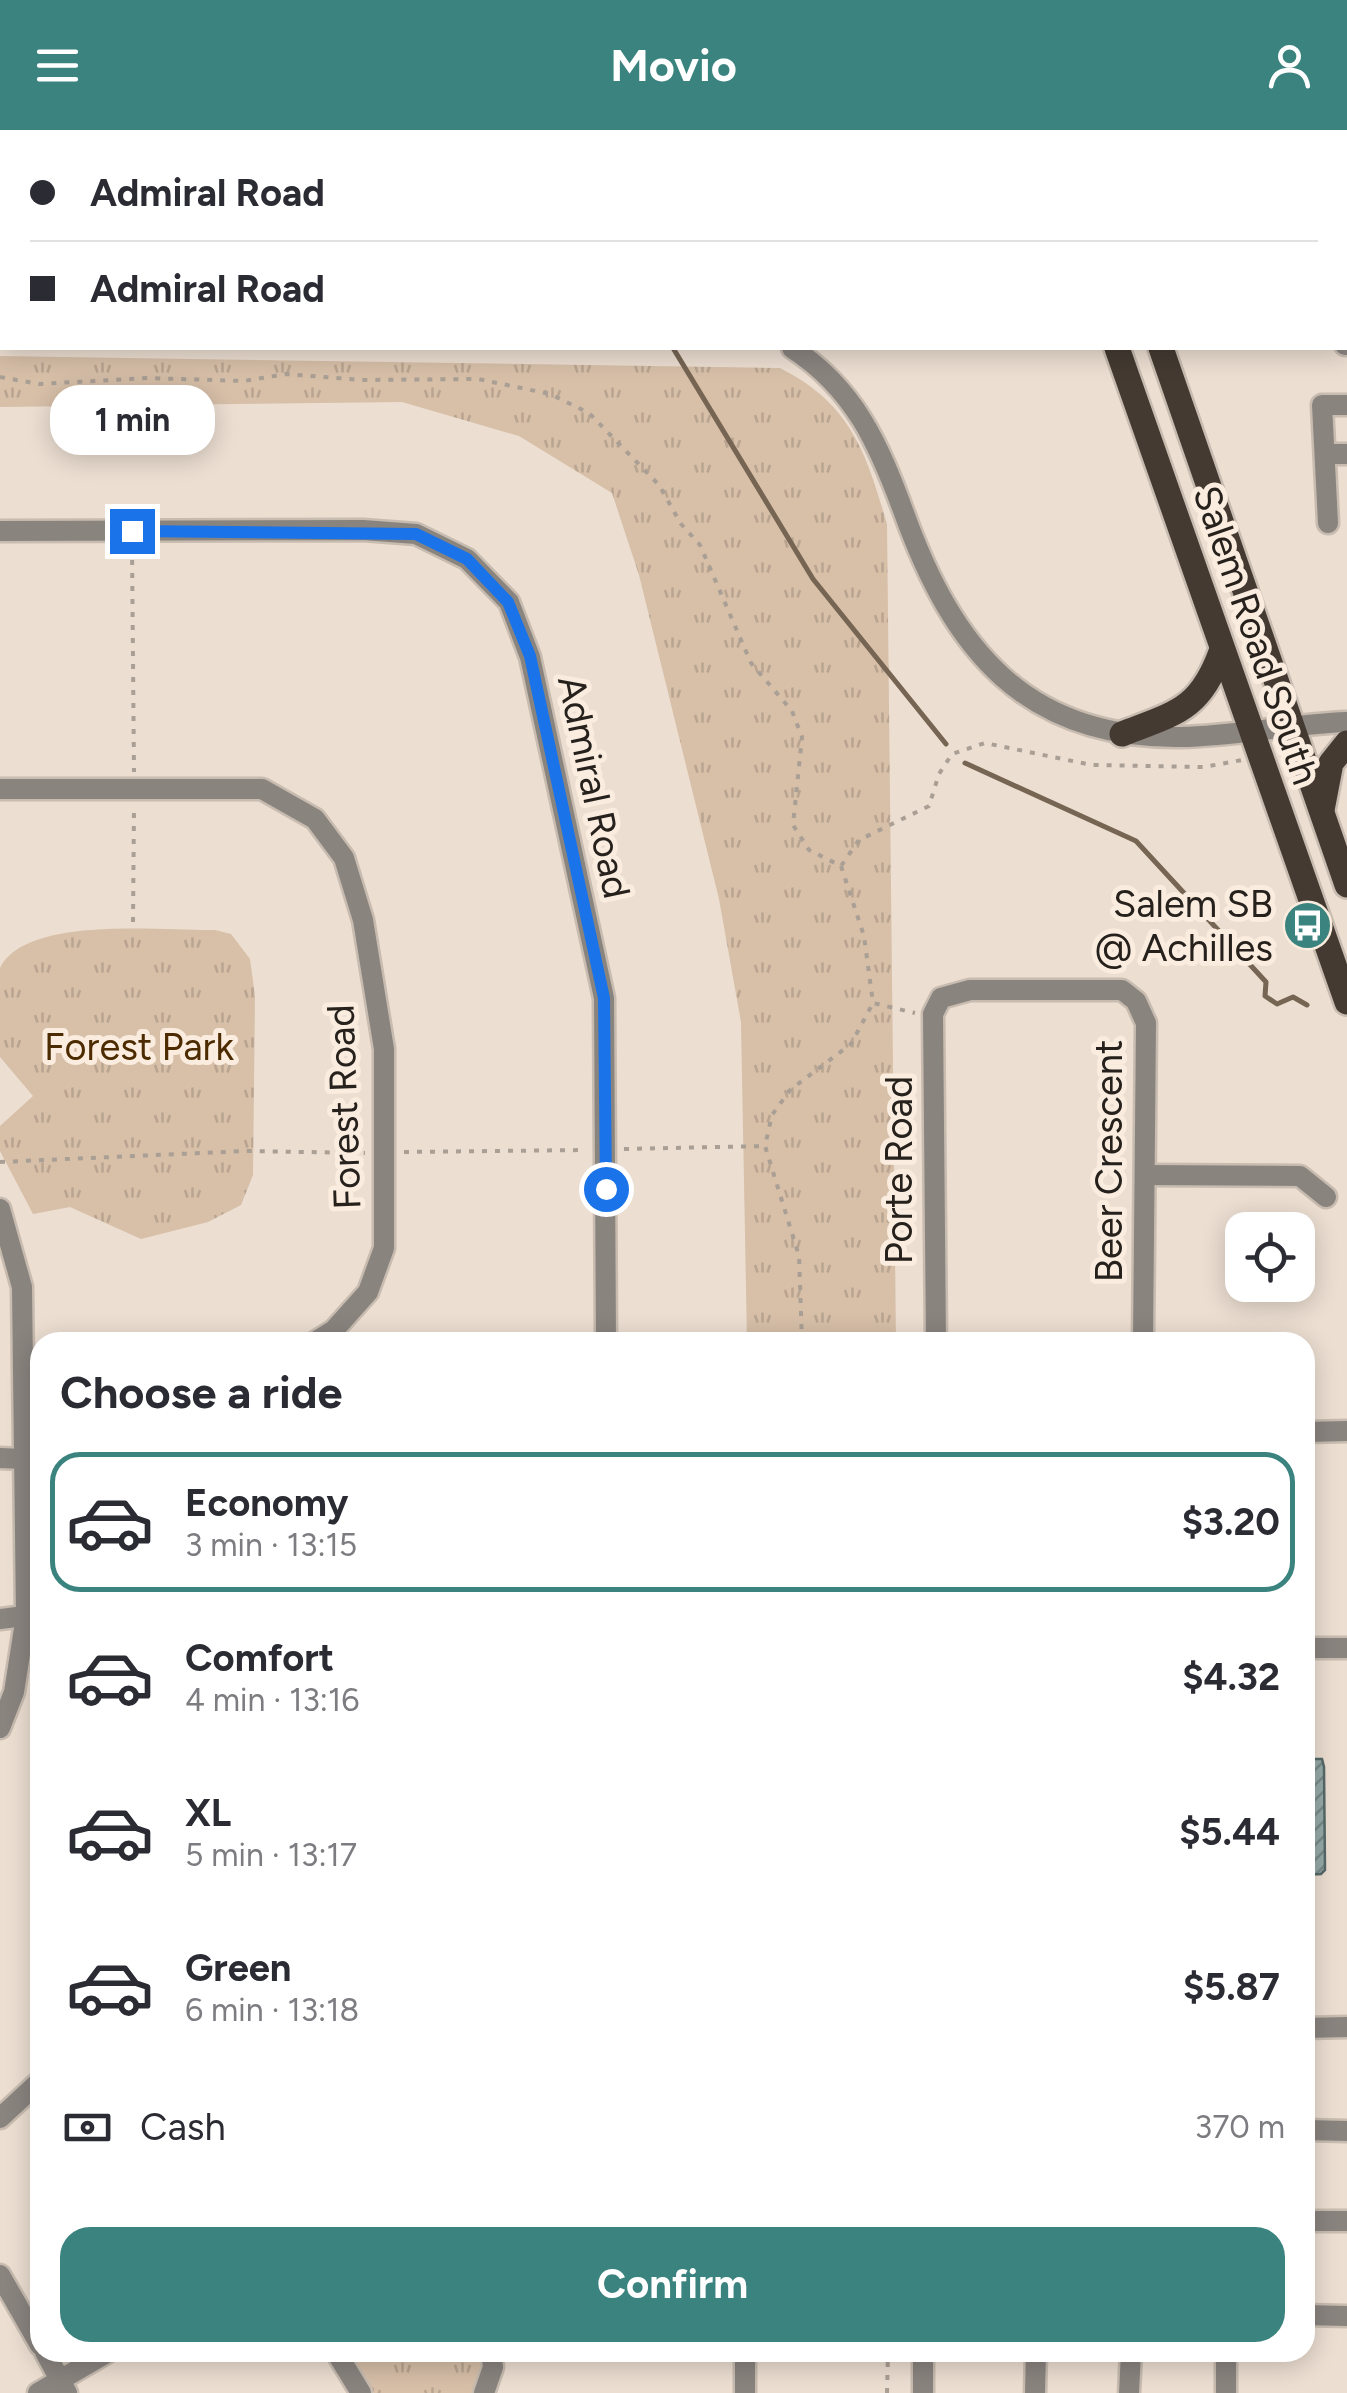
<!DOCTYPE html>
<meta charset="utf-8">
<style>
:root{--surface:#fff;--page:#f2f2f3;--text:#2b2b33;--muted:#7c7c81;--line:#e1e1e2;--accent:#3b837f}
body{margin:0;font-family:Figtree,sans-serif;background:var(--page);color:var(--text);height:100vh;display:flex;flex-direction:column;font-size:38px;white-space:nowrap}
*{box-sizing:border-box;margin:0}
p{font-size:32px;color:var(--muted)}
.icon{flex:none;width:55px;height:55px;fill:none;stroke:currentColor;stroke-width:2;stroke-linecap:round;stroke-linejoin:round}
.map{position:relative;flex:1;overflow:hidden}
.panel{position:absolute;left:30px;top:1202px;width:1285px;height:1030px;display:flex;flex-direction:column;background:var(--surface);border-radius:30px;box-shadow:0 5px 25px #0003}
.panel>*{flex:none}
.hud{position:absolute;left:0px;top:0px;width:1348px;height:220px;box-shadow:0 5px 25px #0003;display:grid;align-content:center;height:220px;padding:0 30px;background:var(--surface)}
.controls{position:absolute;left:1225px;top:1082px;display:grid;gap:20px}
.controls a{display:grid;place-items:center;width:90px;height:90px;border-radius:20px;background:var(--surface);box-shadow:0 5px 25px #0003;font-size:50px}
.end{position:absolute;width:45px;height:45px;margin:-22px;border:12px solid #1a73e8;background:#fff;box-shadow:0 0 0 5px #fff}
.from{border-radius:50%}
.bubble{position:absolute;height:70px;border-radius:30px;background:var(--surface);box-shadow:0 5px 25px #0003;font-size:32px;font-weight:700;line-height:70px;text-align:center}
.hud b{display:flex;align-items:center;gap:35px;height:95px;font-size:38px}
.hud b+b{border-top:2px solid var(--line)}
.hud i{width:25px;height:25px;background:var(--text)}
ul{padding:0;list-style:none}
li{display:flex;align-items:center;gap:30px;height:140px;margin:0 20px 15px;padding:0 10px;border:5px solid transparent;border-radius:30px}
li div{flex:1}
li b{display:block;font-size:38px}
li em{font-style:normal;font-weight:700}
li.active{border-color:var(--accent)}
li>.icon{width:90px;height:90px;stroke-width:1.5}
h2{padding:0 30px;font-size:45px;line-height:120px}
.pay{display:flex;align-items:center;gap:25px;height:110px;padding:0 30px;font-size:38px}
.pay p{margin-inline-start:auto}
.button{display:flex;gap:20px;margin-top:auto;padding:20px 30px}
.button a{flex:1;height:115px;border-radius:30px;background:var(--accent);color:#fff;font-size:40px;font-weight:700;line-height:115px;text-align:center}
header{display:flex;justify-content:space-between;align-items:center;height:130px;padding:0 30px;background:var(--accent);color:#fff;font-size:45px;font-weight:700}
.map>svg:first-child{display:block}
</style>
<header><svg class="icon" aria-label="menu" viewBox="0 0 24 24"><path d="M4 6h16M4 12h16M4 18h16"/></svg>Movio<svg class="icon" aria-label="person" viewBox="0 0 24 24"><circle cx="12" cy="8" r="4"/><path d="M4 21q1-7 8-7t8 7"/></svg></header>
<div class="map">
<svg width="1347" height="2263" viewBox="0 0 1347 2263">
<defs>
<pattern id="park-tufts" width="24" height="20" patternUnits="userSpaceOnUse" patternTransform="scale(2.5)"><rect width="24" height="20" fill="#d7bfa8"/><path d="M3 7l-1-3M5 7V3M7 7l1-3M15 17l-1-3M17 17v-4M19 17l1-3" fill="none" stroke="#b8a490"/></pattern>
<pattern id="building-hatch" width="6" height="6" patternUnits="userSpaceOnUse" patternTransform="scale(2.5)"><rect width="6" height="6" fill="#96aba9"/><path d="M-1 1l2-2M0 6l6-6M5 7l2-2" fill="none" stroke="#7a8b89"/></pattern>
</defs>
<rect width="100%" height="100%" fill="#ecded1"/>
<g fill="url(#park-tufts)">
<path d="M0,226L780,238C851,274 866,322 887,394L896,1212H747L741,892L719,769L639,445L612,363L519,306L402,272L0,277Z"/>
<path d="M215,800L231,804L250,829L255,866L253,1045L241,1075L208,1092L141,1109L70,1077L33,1084L0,1021V996L33,966L0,927V838C26,785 163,801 215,800Z"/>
<path d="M343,2223H483C484,2239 486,2253 472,2263H374Z"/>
</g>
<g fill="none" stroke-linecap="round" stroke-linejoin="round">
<g stroke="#766553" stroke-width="5">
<path d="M673,218L813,449L946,614"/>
<path d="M965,633L1136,711L1266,852L1265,866L1277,874L1293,867L1307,875"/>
</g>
</g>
<path fill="url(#building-hatch)" stroke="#566968" stroke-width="2.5" d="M1305,1629H1322L1324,1637L1325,1740L1321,1744L1305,1745Z"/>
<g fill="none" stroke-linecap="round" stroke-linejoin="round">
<defs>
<g id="minor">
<path d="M1345,162H1347"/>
<path d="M0,186H2"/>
<path d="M1345,215H1347"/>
<path d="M792,218C855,259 879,315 904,383C953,519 1025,609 1181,607C1236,606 1291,594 1347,592"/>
<path d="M1325,324H1347"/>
<path d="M1328,393L1322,275H1347"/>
<path d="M0,401L363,400L416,404L467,429L509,472L530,527L604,868L606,1212"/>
<path d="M0,659H262L315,689L344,728L363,790L384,919V1118L368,1162L334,1200L315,1212"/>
<path d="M1145,1045L1300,1046L1326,1067"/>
<path d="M0,1079L22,1157L26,1486L14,1562L0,1598"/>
<path d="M936,1212L933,884L941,868L970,860H1122L1136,871L1146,893L1143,1212"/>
<path d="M1305,1302L1347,1301"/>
<path d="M0,1328L23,1329"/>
<path d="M0,1489L40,1484"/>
<path d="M1305,1518H1347"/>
<path d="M1305,1898L1347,1897"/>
<path d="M0,1988L40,1951"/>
<path d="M1305,2000L1347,2001"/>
<path d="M1305,2091H1347"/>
<path d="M0,2145L40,2215"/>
<path d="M1305,2185L1347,2186"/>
<path d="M45,2222L67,2263"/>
<path d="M336,2222L361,2263"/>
<path d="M1226,2222V2263"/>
<path d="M38,2263L108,2222"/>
<path d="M484,2263L493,2237L491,2222"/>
<path d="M745,2263V2222"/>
<path d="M923,2263V2222"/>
<path d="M1035,2263L1036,2222"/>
<path d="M1129,2263L1131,2222"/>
</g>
<g id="major">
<path d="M1047,0L1048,2"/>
<path d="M1091,0L1092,2"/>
<path d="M1117,218L1347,872"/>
<path d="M1161,218L1347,755"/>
<path d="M1122,604C1176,583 1200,580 1221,522"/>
<path d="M1322,680L1331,633L1347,613"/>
</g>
</defs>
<use href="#minor" stroke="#c8bcb0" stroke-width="25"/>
<use href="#major" stroke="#c8bcb0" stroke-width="30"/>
<g stroke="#aa9f95" stroke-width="4" stroke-dasharray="5 8" stroke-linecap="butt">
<path d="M0,247L39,254L148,248L244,251L286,244L362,250L478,249L550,264L589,283L659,355L681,394L700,415L751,533L792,581L802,607L793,695L809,720L841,736L859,710L929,676L939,644L952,624L985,613L1092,635L1204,637L1242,630"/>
<path d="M132,417L134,642"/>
<path d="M841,736L864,806L873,873L915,883"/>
<path d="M133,792L134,677"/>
<path d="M624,1019L765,1016"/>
<path d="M404,1022L585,1020"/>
<path d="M0,1032L246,1021L365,1023"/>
<path d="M802,1212L799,1126L765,1016L772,985L790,960L851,914L873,873"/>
<path d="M887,2263L888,2222"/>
</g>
<use href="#minor" stroke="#8a847f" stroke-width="20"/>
<use href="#major" stroke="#443a32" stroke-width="25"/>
<defs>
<g id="rail">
<path d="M1345,26H1347"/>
<path d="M0,31H2"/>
<path d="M1345,80H1347"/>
<path d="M0,85H2"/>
</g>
</defs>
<use href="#rail" stroke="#706860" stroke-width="9"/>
<use href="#rail" stroke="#faecde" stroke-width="5" stroke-dasharray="15" stroke-linecap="butt"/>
</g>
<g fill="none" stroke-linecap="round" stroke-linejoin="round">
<path stroke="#1a73e8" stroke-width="12" d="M132,401L416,404L467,429L508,472L530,526L604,868L606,1059"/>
</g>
<defs>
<symbol id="bus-disc" viewBox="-11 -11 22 22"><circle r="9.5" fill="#3b837f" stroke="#faecde"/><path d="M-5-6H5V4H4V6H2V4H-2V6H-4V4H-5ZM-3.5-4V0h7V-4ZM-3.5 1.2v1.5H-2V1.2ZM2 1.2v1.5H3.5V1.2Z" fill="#fff"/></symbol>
</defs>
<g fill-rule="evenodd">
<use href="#bus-disc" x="1280" y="768" width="55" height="55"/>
</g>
<g text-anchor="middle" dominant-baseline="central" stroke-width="10" stroke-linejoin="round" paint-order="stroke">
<g font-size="38" fill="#26211c" stroke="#faecde">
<text transform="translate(1256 505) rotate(71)">Salem Road South</text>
<text transform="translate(594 657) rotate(78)">Admiral Road</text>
<text transform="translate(344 977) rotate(-92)">Forest Road</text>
<text transform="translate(1109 1031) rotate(-90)">Beer Crescent</text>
<text transform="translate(899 1040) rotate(-90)">Porte Road</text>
</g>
<g font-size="38" fill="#26211c" stroke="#faecde" text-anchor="end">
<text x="1273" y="774">Salem SB<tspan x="1273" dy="44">@ Achilles</tspan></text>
</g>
<g font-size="38" fill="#4d2b00" stroke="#faecde">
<text x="139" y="917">Forest Park</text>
</g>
</g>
</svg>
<div class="controls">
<a><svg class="icon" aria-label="locate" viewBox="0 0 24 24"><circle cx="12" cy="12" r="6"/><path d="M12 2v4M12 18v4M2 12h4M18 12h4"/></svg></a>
</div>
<i class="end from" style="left:606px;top:1059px"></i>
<i class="end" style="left:132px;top:401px"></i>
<div class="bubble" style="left:50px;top:255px;width:165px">1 min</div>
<div class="hud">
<b><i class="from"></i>Admiral Road</b>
<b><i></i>Admiral Road</b>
</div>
<section class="panel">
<h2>Choose a ride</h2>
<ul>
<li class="active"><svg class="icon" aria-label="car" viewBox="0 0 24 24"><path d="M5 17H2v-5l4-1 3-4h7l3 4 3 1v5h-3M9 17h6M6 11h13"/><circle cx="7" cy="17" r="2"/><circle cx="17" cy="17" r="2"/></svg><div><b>Economy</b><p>3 min · 13:15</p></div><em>$3.20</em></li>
<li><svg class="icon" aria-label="car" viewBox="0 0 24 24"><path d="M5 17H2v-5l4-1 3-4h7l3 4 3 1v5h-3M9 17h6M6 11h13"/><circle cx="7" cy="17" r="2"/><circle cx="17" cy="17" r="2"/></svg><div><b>Comfort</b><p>4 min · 13:16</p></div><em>$4.32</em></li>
<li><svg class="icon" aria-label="car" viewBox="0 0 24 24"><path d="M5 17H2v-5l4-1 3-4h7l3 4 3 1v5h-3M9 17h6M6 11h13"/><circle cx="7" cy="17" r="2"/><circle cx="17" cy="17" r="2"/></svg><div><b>XL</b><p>5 min · 13:17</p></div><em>$5.44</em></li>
<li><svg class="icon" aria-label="car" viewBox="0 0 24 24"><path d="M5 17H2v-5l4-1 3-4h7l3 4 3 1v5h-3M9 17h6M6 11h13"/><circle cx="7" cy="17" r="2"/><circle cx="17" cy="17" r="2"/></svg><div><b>Green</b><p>6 min · 13:18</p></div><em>$5.87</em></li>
</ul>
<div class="pay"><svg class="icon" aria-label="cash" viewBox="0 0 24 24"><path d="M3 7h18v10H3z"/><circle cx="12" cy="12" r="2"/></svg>Cash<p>370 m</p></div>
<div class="button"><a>Confirm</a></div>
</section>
</div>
